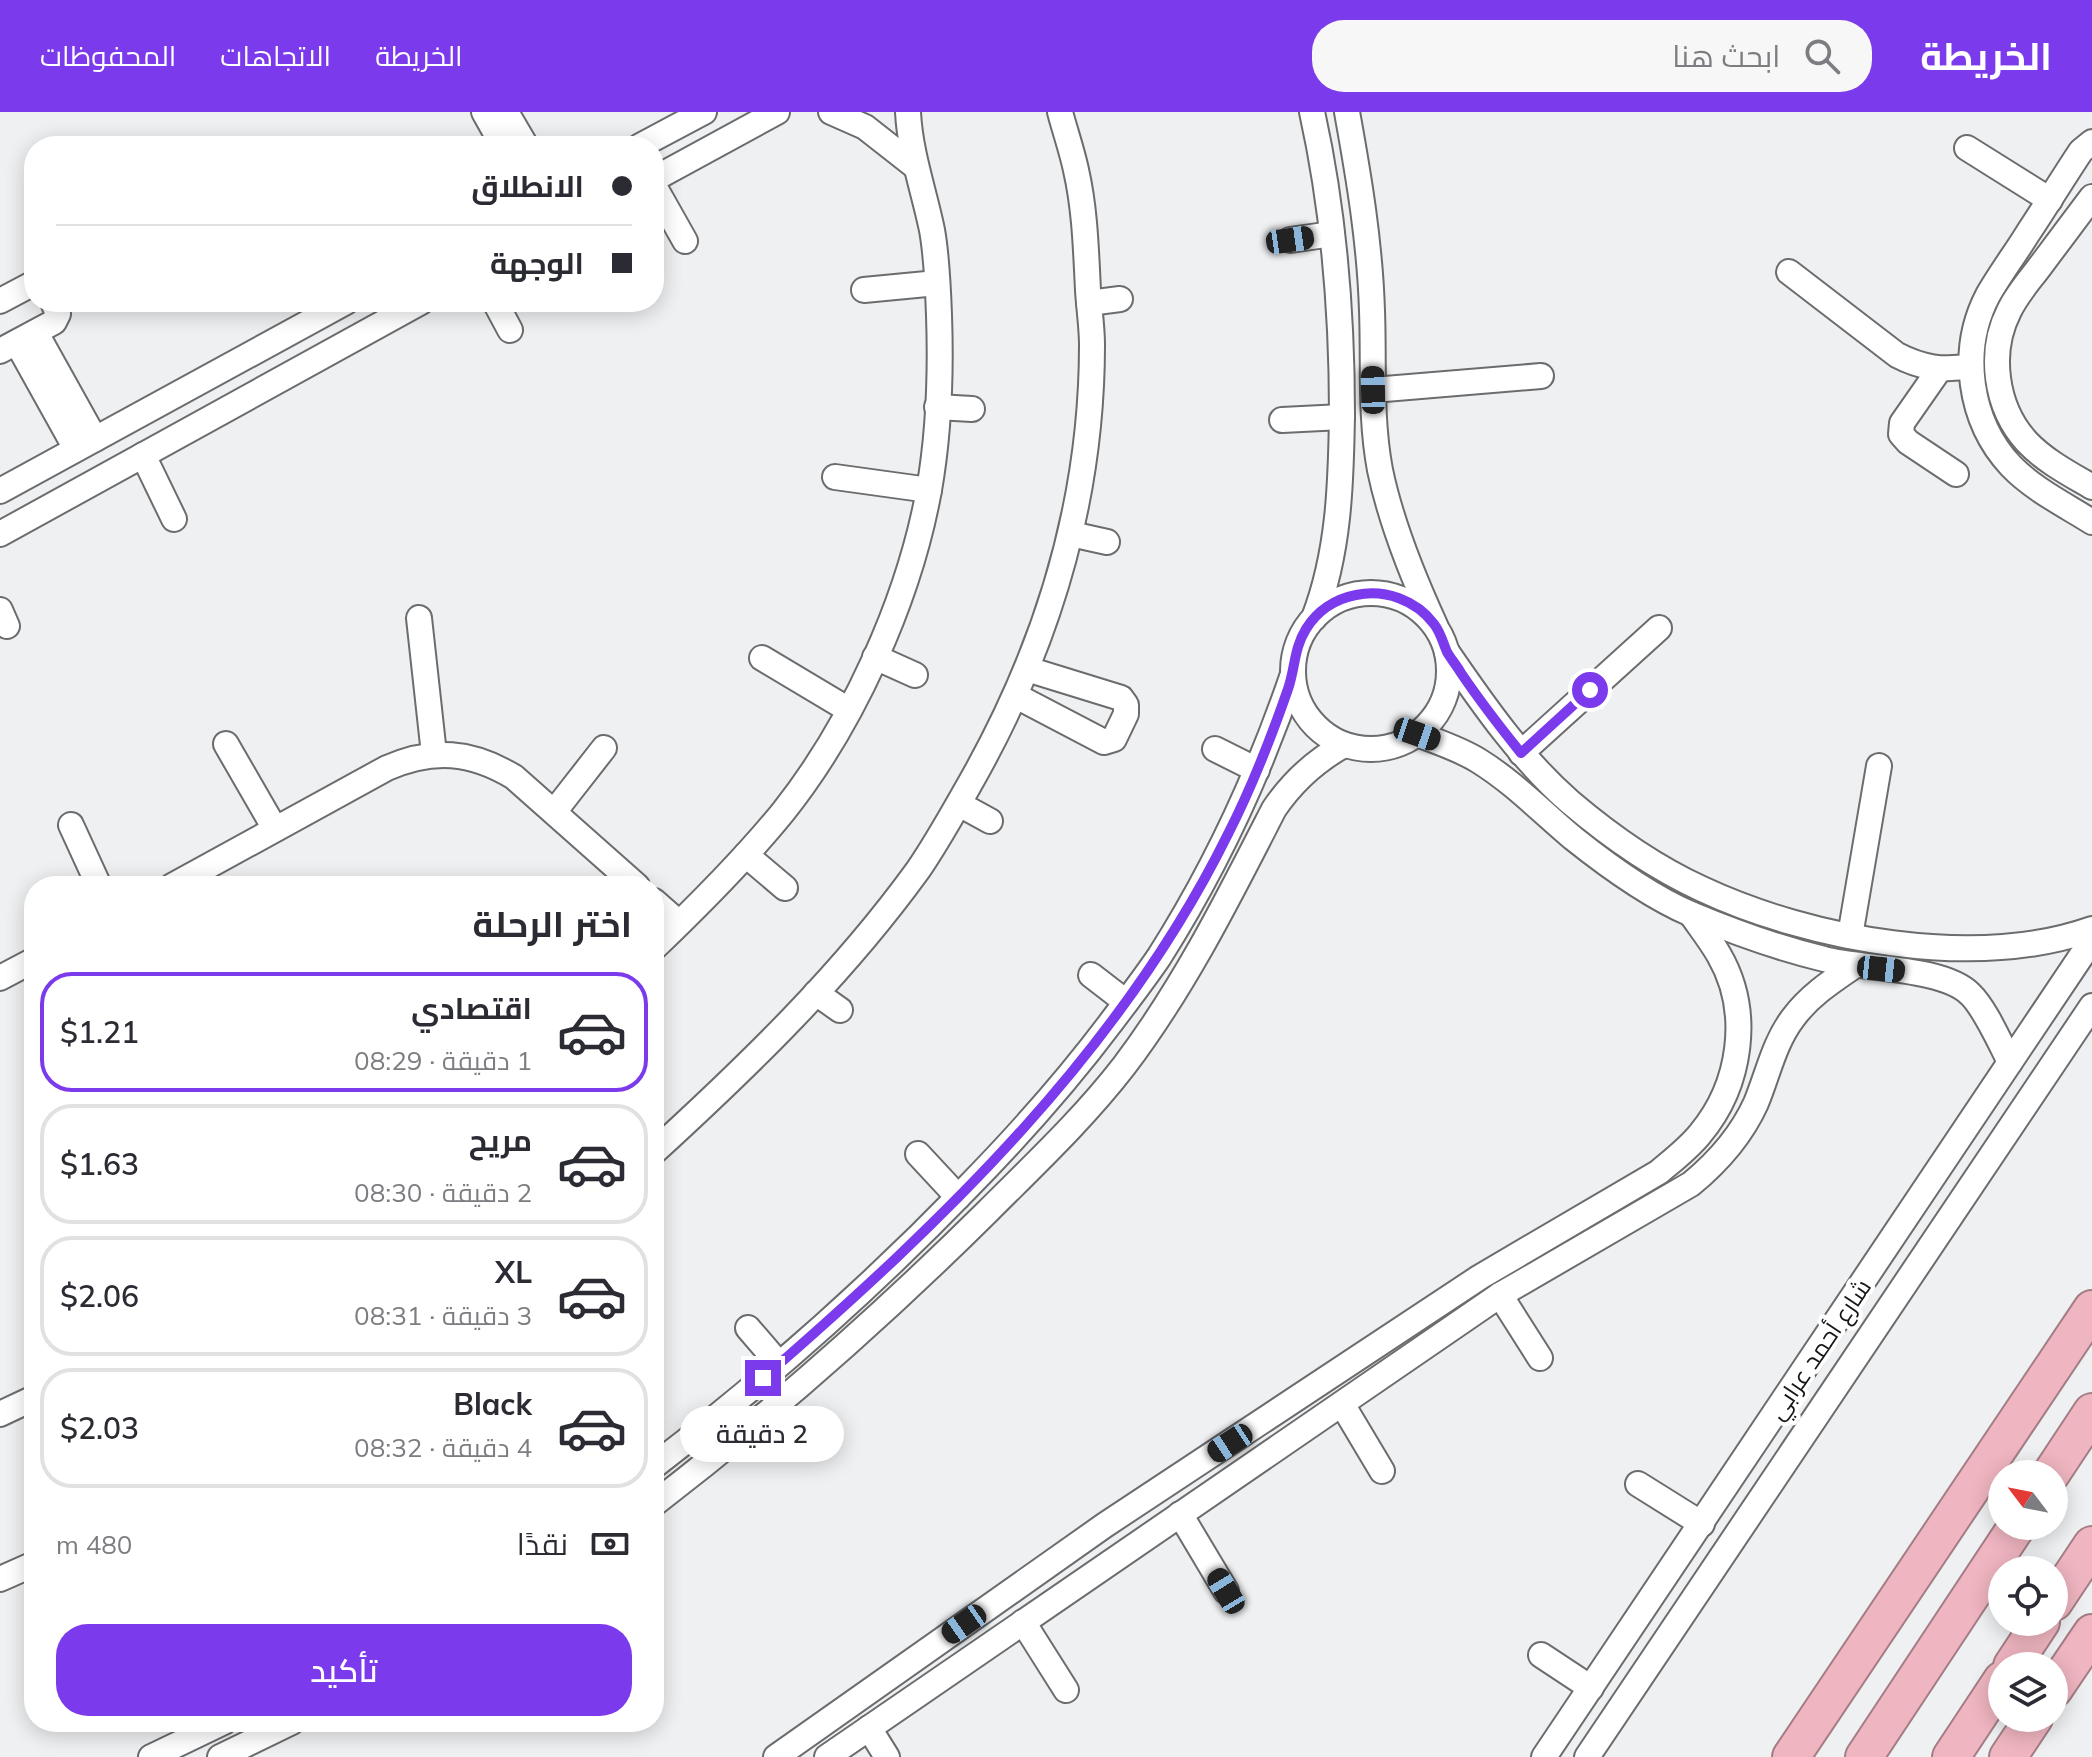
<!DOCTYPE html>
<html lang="ar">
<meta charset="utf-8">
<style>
:root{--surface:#fff;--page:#f7f7f7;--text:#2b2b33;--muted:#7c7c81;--line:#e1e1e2;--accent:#7c3aed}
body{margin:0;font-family:Mulish,Cairo,sans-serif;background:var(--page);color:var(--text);direction:rtl;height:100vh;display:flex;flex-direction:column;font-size:30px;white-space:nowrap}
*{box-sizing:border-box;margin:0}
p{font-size:26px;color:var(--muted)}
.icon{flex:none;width:44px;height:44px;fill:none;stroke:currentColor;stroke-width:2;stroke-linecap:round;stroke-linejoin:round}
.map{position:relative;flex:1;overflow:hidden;direction:ltr}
.drawer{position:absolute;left:24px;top:764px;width:640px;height:856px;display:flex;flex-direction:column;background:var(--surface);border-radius:32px;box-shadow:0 4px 20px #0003;direction:rtl}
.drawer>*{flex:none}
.banner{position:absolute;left:24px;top:24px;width:640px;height:176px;border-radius:32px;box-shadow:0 4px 20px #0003;direction:rtl;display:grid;align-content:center;height:176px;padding:0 32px;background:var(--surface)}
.needle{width:52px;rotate:302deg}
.fabs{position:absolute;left:1988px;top:1348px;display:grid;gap:16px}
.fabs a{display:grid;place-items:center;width:80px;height:80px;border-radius:50%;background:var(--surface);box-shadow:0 4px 20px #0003;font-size:40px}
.end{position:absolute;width:36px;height:36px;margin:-18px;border:10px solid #7c3aed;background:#fff;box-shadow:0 0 0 4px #fff}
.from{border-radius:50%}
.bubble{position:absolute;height:56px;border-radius:28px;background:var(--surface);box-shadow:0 4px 20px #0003;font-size:26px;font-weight:600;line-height:56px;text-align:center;direction:rtl}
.car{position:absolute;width:24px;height:48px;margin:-24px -12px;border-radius:10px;box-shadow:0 0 6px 2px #0007;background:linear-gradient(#222 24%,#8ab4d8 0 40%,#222 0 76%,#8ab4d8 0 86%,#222 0)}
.banner b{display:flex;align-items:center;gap:28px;height:76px;font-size:30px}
.banner b+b{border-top:2px solid var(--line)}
.banner i{width:20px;height:20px;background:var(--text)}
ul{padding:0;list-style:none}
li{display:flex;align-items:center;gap:24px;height:120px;margin:0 16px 12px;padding:0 16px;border:4px solid var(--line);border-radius:32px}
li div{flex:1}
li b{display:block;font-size:30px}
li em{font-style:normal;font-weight:600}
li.on{border-color:var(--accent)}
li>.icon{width:72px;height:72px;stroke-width:1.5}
h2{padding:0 32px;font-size:36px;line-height:96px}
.pay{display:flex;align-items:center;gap:20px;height:88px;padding:0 32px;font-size:30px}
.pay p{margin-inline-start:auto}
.action{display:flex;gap:16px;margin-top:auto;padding:16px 32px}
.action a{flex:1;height:92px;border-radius:32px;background:var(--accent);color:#fff;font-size:32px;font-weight:600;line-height:92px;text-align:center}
header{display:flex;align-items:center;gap:48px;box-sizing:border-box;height:112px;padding:0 40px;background:var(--accent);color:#fff}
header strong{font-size:38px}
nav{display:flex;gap:44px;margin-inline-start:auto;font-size:28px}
.search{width:560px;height:72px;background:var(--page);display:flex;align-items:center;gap:20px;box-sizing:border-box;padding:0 28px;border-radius:32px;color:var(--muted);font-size:30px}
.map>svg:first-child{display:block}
</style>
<header>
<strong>الخريطة</strong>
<div class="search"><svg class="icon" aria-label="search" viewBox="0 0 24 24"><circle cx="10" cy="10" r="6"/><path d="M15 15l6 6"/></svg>ابحث هنا</div>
<nav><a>الخريطة</a><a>الاتجاهات</a><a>المحفوظات</a></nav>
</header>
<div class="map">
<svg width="2092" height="1645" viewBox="0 0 2092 1645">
<rect width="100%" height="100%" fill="#eff0f2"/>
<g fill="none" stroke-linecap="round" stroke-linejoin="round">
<defs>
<g id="minor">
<path d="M484,0L503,34"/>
<path d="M506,0L526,34"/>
<path d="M831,0L865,15L916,55"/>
<path d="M1312,0C1334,99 1342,201 1342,302C1341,372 1339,441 1314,506"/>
<path d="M1347,0C1359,66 1370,132 1372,199C1374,252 1370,305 1380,358C1391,411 1412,463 1435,513"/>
<path d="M2092,30L2081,39C2063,66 2046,94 2028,121C2015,142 2000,162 1988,183C1959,238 1969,309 2011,354C2033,377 2065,393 2092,410"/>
<path d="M640,34L704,0"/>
<path d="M1967,36L2050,88"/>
<path d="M654,67L777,0"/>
<path d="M654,74L685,129"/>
<path d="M2092,85C2075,108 2058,130 2041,153C2030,168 2017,182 2009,199C1988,240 1995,295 2027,330C2045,349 2070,362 2092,375"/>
<path d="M1290,128L1332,122"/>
<path d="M1789,160L1897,243C1922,256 1943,259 1971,254"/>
<path d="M864,178L937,171"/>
<path d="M0,189L34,171"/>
<path d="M495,190L510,218"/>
<path d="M1089,191L1120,187"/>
<path d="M36,221L95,327"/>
<path d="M17,231L76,337"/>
<path d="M0,239L54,210L58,202L53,190"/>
<path d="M1939,258L1902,311L1901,322L1908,330L1956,362"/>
<path d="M1373,278L1541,264"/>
<path d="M937,295L972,297"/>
<path d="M1282,308L1342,305"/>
<path d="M143,343L174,407"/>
<path d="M835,365L929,378"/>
<path d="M0,379L346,190"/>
<path d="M0,422L421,190"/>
<path d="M1071,422L1107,430"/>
<circle cx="1371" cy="559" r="78"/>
<path d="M0,498L7,514"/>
<path d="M419,506L434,642"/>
<path d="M1447,540C1484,594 1521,647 1570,690C1610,724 1654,755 1702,777C1811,828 1976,858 2092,817"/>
<path d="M875,545L915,563"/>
<path d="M762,546L849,598"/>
<path d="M1016,584L1104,630L1114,627L1126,602V593L1121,586L1027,557"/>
<path d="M1417,622C1438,630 1460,637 1479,649C1513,670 1542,700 1573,726C1608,754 1649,784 1691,802C1734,820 1778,836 1824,847C1862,857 1943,855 1970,882C1985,896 2000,931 2010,950"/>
<path d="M226,632L275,717"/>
<path d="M1215,637L1257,658"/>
<path d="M1521,641L1659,516"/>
<path d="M959,692L990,709"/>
<path d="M554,700L604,636"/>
<path d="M71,713L99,774"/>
<path d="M746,743L785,776"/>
<path d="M172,774L387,656C433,636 471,639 514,665L637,774"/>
<path d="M654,789L679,811"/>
<path d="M1850,824L1879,654"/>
<path d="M654,836C699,793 744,748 783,700C853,612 909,488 929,378C939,321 941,260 939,203C938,175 937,146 932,118C924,79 910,41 908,0"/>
<path d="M1091,863L1126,890"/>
<path d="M0,866L34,848"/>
<path d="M816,881L840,898"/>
<path d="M654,1040C749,953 842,863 918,758C936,732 952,703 968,675C1046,539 1092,391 1092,233C1092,215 1089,196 1088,178C1086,139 1085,97 1076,58C1072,39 1065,19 1060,0"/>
<path d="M918,1042L958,1085"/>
<path d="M1500,1183L1540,1246"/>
<path d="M748,1216L779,1252"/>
<path d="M1342,1292L1382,1359"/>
<path d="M0,1302L34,1286"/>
<path d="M654,1354C764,1270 869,1177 966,1077C1018,1024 1067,969 1112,909C1128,888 1144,867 1159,845C1215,757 1259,662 1293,562"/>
<path d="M1638,1372L1702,1412"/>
<path d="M654,1392C771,1302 882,1204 987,1100C1035,1052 1083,1007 1124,954C1184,875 1229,785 1274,697C1293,669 1315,649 1344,633"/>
<path d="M1180,1402L1226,1479"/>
<path d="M0,1467L34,1452"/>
<path d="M1023,1510L1066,1578"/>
<path d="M1541,1543L1591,1576"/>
<path d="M869,1616L887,1645"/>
<path d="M151,1645L224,1610"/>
<path d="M220,1645L292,1610"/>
<path d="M776,1645L1105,1413L1480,1165L1659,1060C1673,1048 1689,1036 1700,1022C1741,973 1752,900 1719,843C1711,829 1700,815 1691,802"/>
<path d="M827,1645L1500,1183L1691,1072C1719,1049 1741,1024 1756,991C1768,962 1774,931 1793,906C1809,884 1832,869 1854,854"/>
<path d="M1544,1645L2092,828"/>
<path d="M1587,1645L2092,894"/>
</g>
<g id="highway">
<path d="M2051,1362L2092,1300"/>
<path d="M2054,1490L2092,1433"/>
<path d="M2012,1554L2041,1510"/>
<path d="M2054,1577L2092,1521"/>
<path d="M1791,1645L2092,1197"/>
<path d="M1864,1645L2017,1414"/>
<path d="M1951,1645L2002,1568"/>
<path d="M2008,1645L2034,1606"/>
</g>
</defs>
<use href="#minor" stroke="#6b6c6e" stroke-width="28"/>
<use href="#highway" stroke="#a37d85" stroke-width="40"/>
<use href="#minor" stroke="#fff" stroke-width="24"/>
<use href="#highway" stroke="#efb5c0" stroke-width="36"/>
</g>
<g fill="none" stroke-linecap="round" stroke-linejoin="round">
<path stroke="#7c3aed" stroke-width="10" d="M763,1266C944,1109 1121,939 1228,722C1252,675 1271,626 1288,577C1295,557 1294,536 1306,517C1317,499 1335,487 1356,483C1385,477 1416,488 1434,512C1441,521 1443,531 1447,540C1451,547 1457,554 1461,561C1480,589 1500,615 1521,641L1590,578"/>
</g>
<g text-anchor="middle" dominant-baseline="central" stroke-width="8" stroke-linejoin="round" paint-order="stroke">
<g font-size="24" fill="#151617" stroke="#fff">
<text transform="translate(1819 1237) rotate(-56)">شارع أحمد عرابي</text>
</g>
</g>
</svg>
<div class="fabs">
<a><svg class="needle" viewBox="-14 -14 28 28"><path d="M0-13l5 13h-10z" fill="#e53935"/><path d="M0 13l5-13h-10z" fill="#7c7c81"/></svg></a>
<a><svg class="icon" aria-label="locate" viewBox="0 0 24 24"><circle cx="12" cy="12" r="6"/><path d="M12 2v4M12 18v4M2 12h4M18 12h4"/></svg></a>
<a><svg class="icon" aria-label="layers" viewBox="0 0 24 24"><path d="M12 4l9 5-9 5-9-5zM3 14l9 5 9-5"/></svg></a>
</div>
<i class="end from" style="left:1590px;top:578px"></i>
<i class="end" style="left:763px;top:1266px"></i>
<div class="bubble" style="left:680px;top:1294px;width:164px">2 دقيقة</div>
<i class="car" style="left:1290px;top:128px;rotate:82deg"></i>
<i class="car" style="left:1373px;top:278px;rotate:359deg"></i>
<i class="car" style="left:1417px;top:622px;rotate:109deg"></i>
<i class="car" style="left:1881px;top:857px;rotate:96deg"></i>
<i class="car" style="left:1230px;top:1331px;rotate:237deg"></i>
<i class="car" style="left:1226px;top:1479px;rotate:329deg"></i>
<i class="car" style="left:964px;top:1512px;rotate:235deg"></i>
<div class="banner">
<b><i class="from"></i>الانطلاق</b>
<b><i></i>الوجهة</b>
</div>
<section class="drawer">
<h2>اختر الرحلة</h2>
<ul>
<li class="on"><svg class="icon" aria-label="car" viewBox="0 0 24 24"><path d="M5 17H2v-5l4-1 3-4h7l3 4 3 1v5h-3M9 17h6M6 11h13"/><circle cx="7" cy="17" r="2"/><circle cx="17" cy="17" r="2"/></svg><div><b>اقتصادي</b><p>1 دقيقة · 08:29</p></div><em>$1.21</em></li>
<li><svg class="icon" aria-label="car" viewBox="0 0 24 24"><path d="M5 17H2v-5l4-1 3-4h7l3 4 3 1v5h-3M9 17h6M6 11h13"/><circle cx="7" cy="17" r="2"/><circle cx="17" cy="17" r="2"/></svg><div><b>مريح</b><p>2 دقيقة · 08:30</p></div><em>$1.63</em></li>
<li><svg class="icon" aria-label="car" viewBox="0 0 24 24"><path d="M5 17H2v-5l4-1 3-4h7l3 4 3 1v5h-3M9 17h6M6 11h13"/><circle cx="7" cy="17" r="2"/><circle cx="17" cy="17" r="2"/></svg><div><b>XL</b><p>3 دقيقة · 08:31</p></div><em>$2.06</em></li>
<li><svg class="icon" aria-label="car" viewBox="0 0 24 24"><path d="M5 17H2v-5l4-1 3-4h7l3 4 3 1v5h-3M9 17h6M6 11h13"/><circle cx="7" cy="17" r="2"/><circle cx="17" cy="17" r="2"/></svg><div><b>Black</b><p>4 دقيقة · 08:32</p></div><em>$2.03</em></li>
</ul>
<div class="pay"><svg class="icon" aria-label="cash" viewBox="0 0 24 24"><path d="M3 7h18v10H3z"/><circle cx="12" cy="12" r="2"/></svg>نقدًا<p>480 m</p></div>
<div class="action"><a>تأكيد</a></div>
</section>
</div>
